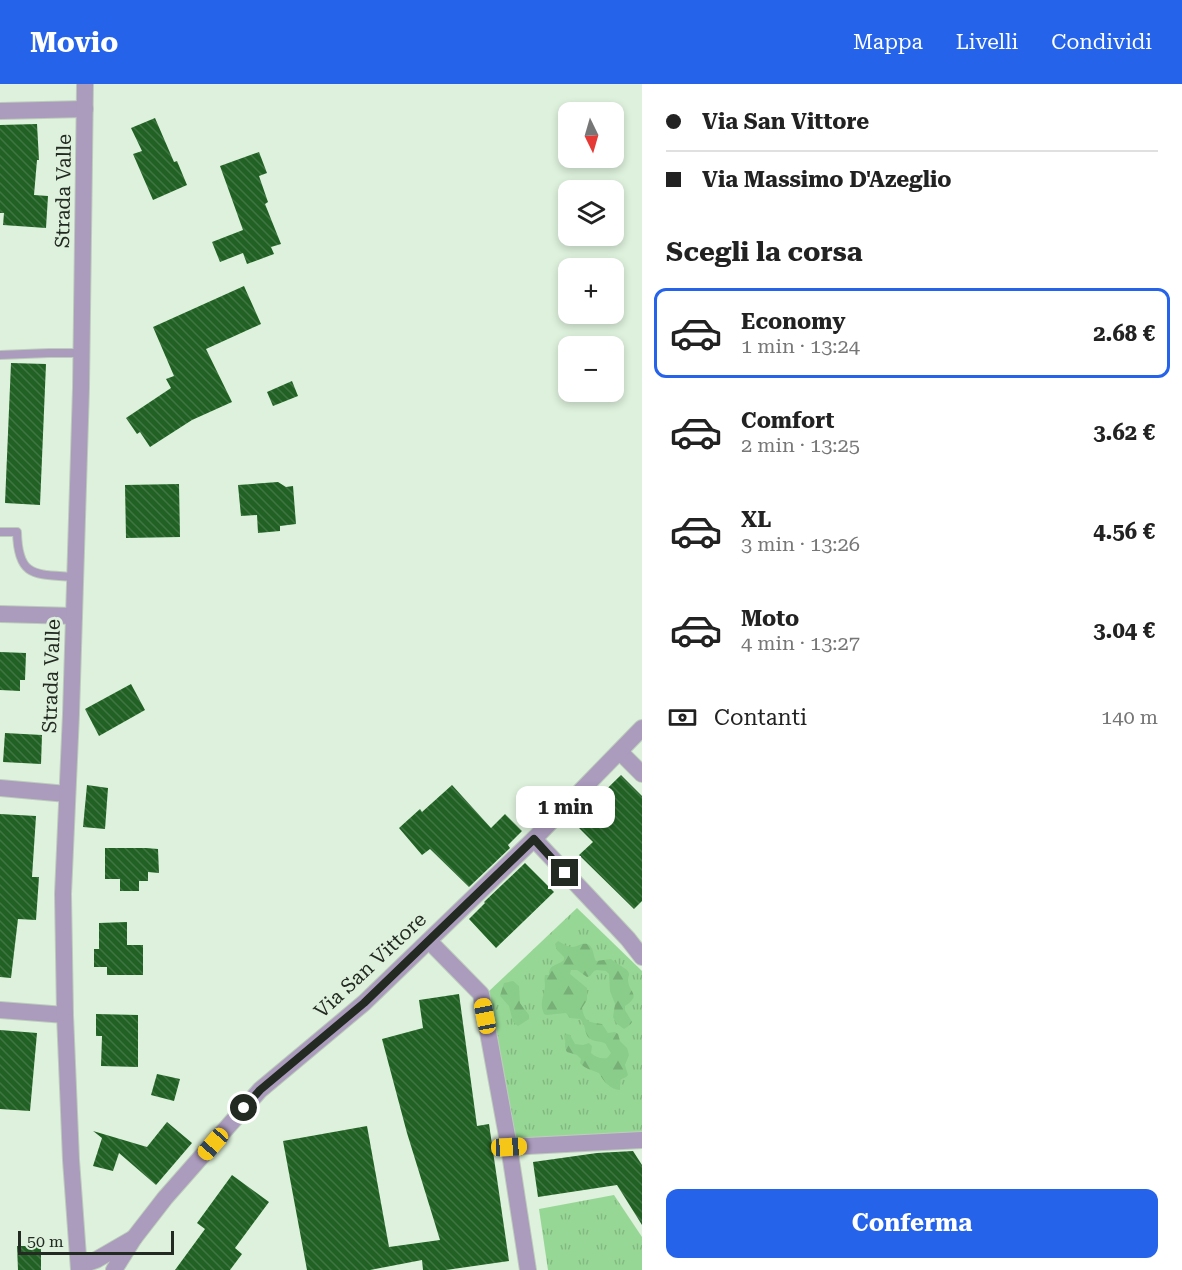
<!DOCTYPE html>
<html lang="it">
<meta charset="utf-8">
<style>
:root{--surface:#fff;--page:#f6f6f6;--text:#222;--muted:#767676;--line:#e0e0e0;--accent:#2563eb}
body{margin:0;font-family:"Roboto Serif",serif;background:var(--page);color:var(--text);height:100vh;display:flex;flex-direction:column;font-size:22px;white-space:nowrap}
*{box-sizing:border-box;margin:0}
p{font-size:20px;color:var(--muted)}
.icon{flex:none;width:33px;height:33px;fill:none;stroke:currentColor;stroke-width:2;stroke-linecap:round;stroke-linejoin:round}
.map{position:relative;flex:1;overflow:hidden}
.drawer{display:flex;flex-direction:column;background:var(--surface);width:540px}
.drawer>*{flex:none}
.top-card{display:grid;align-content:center;height:132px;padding:0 24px;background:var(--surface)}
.needle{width:39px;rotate:175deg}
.tools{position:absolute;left:558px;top:18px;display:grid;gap:12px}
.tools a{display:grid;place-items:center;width:66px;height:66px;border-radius:12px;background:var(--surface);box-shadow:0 3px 9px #0003;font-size:30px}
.scale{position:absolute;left:18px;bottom:15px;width:156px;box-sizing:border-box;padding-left:6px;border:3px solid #232a22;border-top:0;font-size:16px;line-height:21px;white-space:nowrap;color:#232a22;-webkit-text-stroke:4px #ddf1dc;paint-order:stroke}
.end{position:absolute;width:27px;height:27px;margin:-14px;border:8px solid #232a22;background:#fff;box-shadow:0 0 0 3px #fff}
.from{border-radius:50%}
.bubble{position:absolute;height:42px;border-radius:12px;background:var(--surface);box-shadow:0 3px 9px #0003;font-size:20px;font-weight:700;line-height:42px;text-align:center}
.car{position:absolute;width:18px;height:36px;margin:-18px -9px;border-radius:8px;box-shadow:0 0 4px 2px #0007;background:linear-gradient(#f5c518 24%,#345 0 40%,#f5c518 0 76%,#345 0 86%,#f5c518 0)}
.top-card b{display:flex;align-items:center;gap:21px;height:57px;font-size:22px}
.top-card b+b{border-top:2px solid var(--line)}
.top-card i{width:15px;height:15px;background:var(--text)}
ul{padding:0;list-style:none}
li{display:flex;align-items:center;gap:18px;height:90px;margin:0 12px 9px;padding:0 12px;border:3px solid transparent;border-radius:12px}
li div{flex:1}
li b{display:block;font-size:22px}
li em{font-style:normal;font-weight:700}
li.active{border-color:var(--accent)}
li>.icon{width:54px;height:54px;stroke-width:1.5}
h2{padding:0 24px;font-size:27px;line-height:72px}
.pay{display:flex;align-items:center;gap:15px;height:66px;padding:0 24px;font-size:22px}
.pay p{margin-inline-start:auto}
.action{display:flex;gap:12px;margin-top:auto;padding:12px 24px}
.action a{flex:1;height:69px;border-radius:12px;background:var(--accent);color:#fff;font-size:24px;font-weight:700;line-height:69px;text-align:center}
header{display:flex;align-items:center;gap:36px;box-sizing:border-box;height:84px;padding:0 30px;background:var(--accent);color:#fff}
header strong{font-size:28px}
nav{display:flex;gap:33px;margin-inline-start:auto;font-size:21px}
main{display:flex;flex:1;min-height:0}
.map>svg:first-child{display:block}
</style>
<header>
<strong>Movio</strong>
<nav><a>Mappa</a><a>Livelli</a><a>Condividi</a></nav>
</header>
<main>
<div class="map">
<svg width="642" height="1186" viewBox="0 0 642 1186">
<defs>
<pattern id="grass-tufts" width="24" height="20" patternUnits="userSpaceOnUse" patternTransform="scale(1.5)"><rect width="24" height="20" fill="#97d795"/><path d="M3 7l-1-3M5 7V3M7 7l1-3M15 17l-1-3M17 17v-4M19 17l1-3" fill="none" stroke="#82b980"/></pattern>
<pattern id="forest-firs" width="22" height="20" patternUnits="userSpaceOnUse" patternTransform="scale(1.5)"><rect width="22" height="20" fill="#8acc89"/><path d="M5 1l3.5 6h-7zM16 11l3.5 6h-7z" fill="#77af76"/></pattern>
<pattern id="building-back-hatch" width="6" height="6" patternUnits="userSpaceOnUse" patternTransform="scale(1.5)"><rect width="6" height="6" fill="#216224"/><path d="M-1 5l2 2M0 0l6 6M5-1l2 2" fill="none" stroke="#407543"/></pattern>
</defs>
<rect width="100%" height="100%" fill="#ddf1dc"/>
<g fill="url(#grass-tufts)">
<path d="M577,824L642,887V1051L518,1056L513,1054L487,909Z"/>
<path d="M614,1111L642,1153V1186H548L539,1125Z"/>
</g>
<g fill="url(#forest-firs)">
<path d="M558,857C562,859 567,863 572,863C575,863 578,861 582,860C594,858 592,869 596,877L611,875C614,878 626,885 627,886C631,891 628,891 628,896C629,910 642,910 625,922V926L632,938L630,941L624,945L616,939L613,933L615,920L610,907L609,890L606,887L597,886L594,887L590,892L587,893L577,886H571L570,890L587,904V916L582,924C585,939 589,938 602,940L608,949L615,948L618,950L620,957L627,964L629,971L625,981L628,991L626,993L620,996V1006C611,1006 603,997 599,989C592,986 585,985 580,979L581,975L577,971L567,968C563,962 567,957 564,952L567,950L570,951L575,960L583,961L589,959L592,962L591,969C595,973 601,975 607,974L611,969C610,968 606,961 606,960C600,956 593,959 588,953C584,947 586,941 580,935L570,934L566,929L547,931L544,930C539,919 544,913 545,902C545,899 544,895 545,891H549C549,880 557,882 564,876V873L557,866L555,860Z"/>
<path d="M513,897L519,902L520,919L529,931V935L518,942L513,938L509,922L500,912L504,899Z"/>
</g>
<g fill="url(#building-back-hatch)">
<path d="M155,34L174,78L177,77L187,101L153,116L133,70L142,67L131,44Z"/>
<path d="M37,40L39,76H37L34,111L48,112L46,144L3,141L4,129H0V41Z"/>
<path d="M259,68L267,89L259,92L268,118L265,120L281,160L271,163L274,170L247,180L243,169L220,178L212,158L243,146L220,82Z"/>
<path d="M244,202L261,240L206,265L232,318L192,336L150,363L140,348L137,350L126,334L171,304L166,295L174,292L153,243Z"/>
<path d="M11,279L46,280L40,421L5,419Z"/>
<path d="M292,297L298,312L273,322L267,308Z"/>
<path d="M278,398L286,403L293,402L296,440L280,442V447L258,449L257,431L241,432L238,401Z"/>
<path d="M179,400L180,453L126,454L125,401Z"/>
<path d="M0,568L26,569L25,596H20V607L0,606Z"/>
<path d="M131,600L145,626L99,652L85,625Z"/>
<path d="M5,649L42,651L41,680L3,678Z"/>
<path d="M621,691L642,712V817L634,825L579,771L593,758L573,738Z"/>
<path d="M87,701L108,704L105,745L83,743Z"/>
<path d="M452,701L491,744L505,730L522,747L508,761L510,764L469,803L430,765L422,771L399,744L420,725L422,728Z"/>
<path d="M0,730L36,732L32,793H39L36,836L18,835L11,894L0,893Z"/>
<path d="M105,764H146L158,765L159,789L148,788V797H139V807H120V795H105Z"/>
<path d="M525,779L554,808L496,864L469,835L485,819L484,818Z"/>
<path d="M127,838V861H143V891H107V883H94V865H99V839Z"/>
<path d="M459,910L477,1042L489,1040L509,1177L446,1186H423L422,1176L370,1186H307L283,1057L367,1042L389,1163L440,1156L407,1049L382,955L423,944L419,916Z"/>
<path d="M96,930L138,931V983L101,982L102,952H96Z"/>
<path d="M0,946L37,949L30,1027L0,1025Z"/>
<path d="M157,990L180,995L174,1017L151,1011Z"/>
<path d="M167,1038L192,1059L156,1101L119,1069L113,1087L93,1082L102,1054L93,1047L147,1063Z"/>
<path d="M633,1067L642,1081V1141L617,1101L538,1113L533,1078L597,1069Z"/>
<path d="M232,1091L269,1118L235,1164L242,1170L230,1186H175L205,1145L197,1139Z"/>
<path d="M17,1162H41V1186H18Z"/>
</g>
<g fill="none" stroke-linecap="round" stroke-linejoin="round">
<defs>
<g id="lane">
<path d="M0,271L49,269H82"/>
<path d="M0,448H17C18,495 36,490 75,493"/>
</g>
<g id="street">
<path d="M0,27L85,25"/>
<path d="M0,530L74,532"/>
<path d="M620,668L642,690"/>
<path d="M0,704L67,710"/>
<path d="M534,755L628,855L642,873"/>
<path d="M429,857L481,910L509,1063L528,1186"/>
<path d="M0,926L65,931"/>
<path d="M509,1063L642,1056"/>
<path d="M134,1154L165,1114L260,1006L364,919L534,755L642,644"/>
<path d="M79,1182L96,1176L134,1154L114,1186"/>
<path d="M79,1186L71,1076L65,931L63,810L71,630L81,304L85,0"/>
</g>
</defs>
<use href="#lane" stroke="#bccdbb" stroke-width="10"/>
<use href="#street" stroke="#bccdbb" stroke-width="18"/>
<use href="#lane" stroke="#ab9bbd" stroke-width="8"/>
<use href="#street" stroke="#ab9bbd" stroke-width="16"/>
</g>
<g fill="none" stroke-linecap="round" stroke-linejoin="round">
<path stroke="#232a22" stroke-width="8" d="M244,1024L260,1006L364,919L534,755L565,789"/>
</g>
<g text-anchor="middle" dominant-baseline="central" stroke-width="6" stroke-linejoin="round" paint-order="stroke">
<g font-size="20" fill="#232a22" stroke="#ddf1dc">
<text transform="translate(63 107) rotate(-89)">Strada Valle</text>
<text transform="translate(51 592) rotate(-88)">Strada Valle</text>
<text transform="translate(370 881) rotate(-43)">Via San Vittore</text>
</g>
</g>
</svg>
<div class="tools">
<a><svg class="needle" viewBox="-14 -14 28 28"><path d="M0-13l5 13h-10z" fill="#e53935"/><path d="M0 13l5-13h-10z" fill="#767676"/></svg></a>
<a><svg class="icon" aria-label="layers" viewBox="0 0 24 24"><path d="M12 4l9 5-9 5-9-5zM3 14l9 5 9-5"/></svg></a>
<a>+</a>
<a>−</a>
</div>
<div class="scale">50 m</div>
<i class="end from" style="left:244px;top:1024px"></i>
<i class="end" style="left:565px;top:789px"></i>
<div class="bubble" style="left:516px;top:702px;width:99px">1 min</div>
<i class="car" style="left:485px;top:932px;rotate:349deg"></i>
<i class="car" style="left:213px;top:1060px;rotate:221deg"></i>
<i class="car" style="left:509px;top:1063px;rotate:87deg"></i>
</div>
<section class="drawer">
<div class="top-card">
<b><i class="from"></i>Via San Vittore</b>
<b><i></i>Via Massimo D'Azeglio</b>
</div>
<h2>Scegli la corsa</h2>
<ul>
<li class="active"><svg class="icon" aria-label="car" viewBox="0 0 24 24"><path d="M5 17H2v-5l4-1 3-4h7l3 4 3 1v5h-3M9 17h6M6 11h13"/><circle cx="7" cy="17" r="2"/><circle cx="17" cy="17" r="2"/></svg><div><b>Economy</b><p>1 min · 13:24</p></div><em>2.68 €</em></li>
<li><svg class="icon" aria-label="car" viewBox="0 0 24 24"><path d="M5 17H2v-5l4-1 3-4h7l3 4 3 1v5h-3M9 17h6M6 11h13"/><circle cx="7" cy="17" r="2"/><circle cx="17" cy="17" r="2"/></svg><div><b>Comfort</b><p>2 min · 13:25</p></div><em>3.62 €</em></li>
<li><svg class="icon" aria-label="car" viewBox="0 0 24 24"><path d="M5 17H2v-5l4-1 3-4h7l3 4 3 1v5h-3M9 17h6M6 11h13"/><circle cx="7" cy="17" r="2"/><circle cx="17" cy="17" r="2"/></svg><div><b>XL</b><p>3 min · 13:26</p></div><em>4.56 €</em></li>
<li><svg class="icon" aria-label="car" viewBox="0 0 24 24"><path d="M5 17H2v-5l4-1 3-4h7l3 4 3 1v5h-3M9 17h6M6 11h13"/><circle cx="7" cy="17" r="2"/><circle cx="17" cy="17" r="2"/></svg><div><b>Moto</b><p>4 min · 13:27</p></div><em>3.04 €</em></li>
</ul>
<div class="pay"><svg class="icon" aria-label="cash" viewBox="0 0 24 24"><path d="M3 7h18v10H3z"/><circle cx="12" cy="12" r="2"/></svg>Contanti<p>140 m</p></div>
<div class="action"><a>Conferma</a></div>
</section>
</main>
